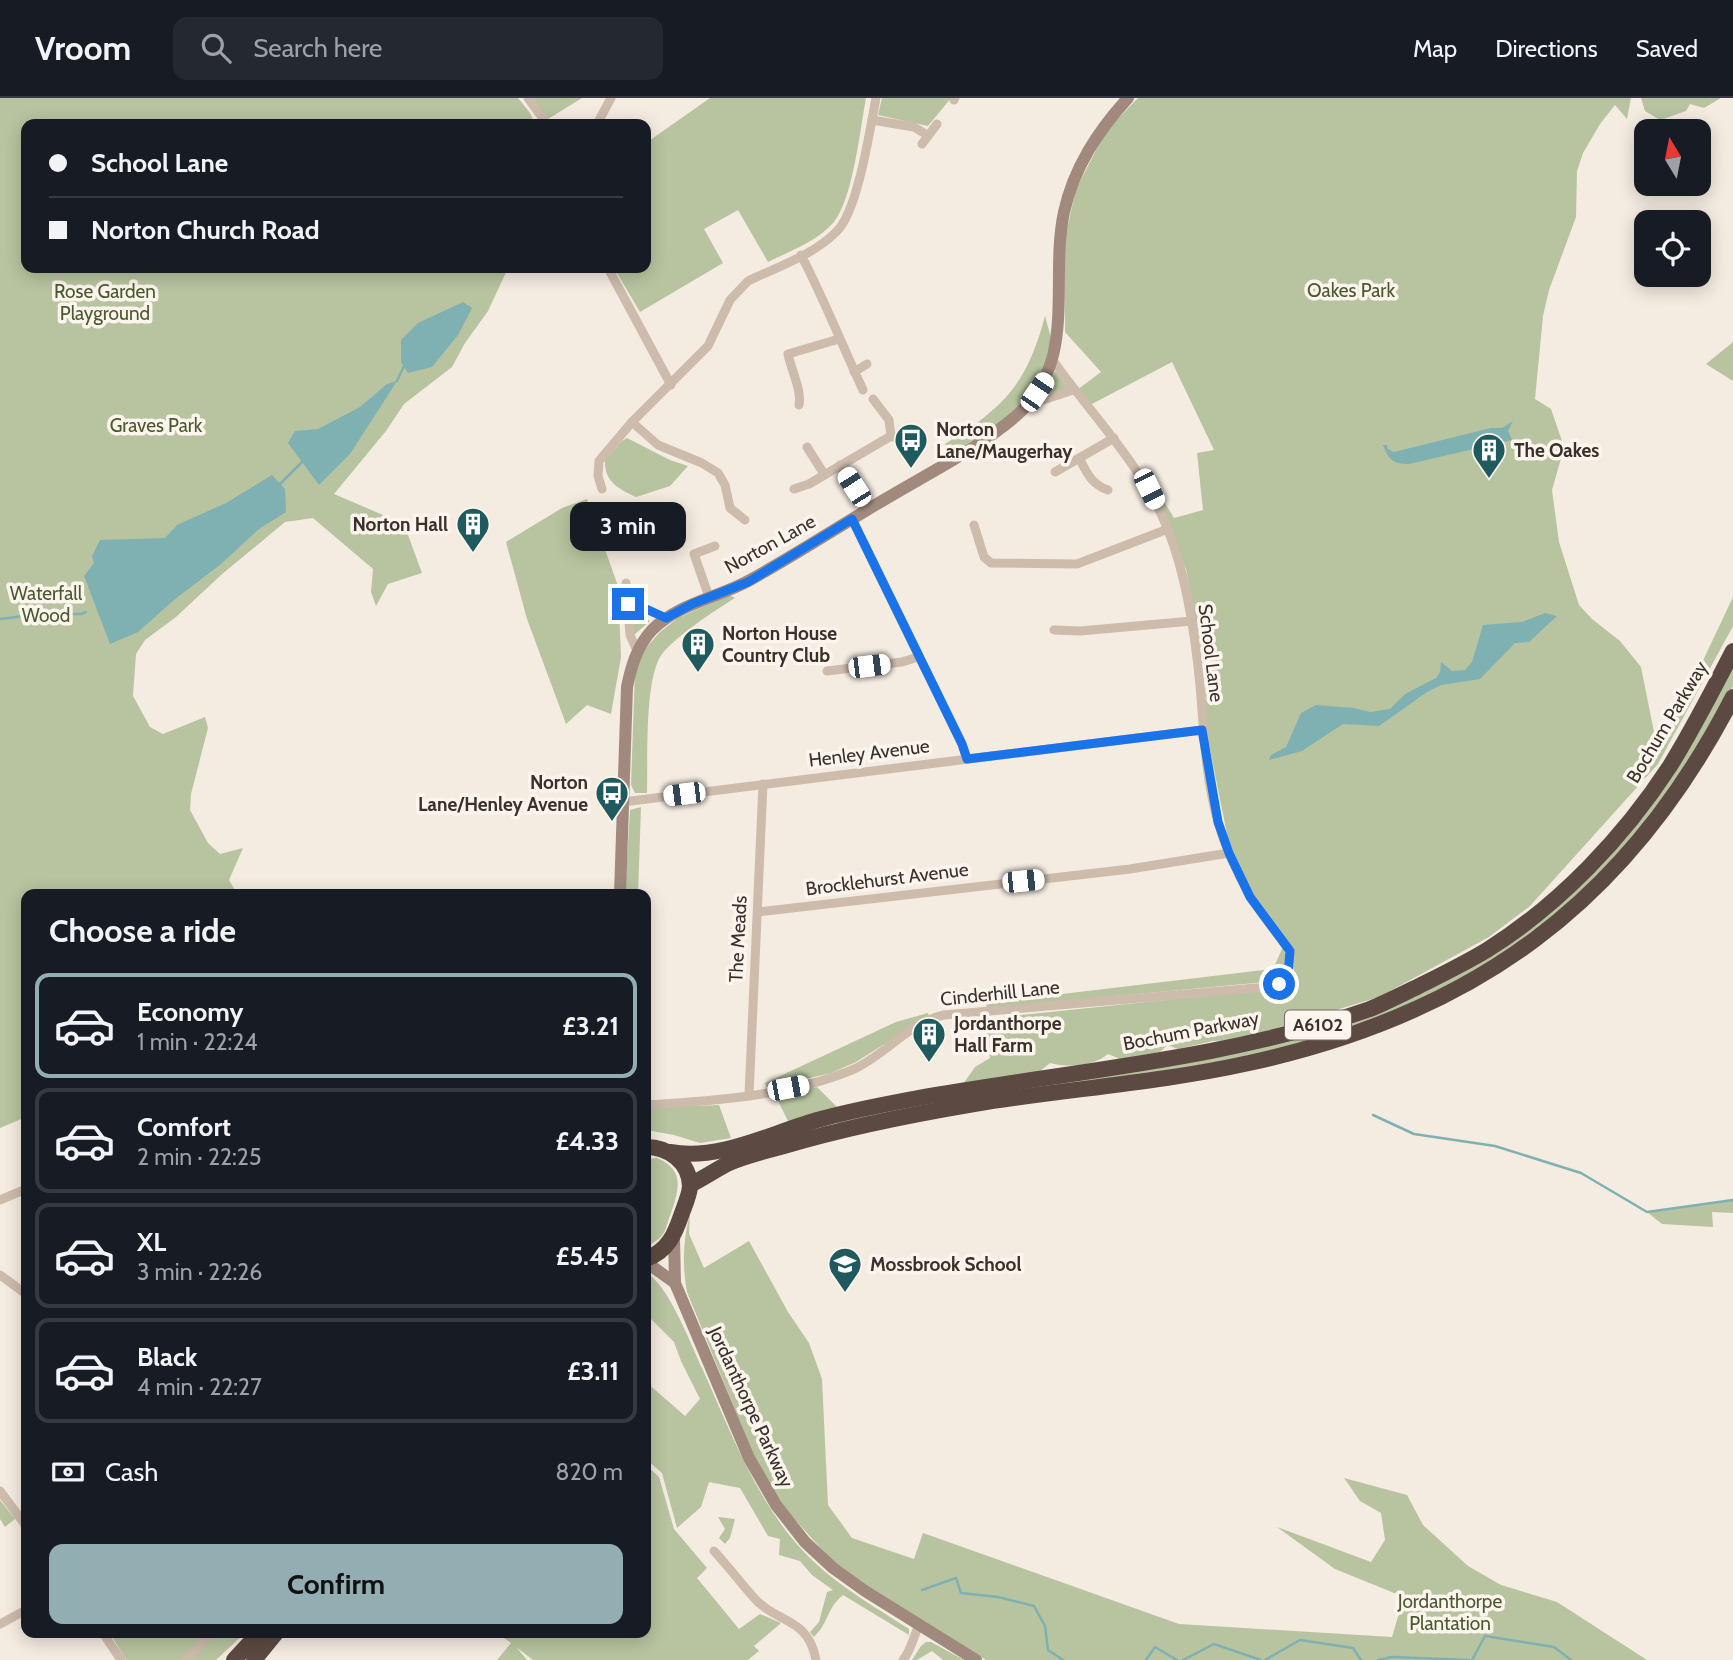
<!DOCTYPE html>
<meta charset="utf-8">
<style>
:root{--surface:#171b24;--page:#242831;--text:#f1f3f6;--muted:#9ea1a6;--line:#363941;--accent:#92aeb2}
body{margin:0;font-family:Cabin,sans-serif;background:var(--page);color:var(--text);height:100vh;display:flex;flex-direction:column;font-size:26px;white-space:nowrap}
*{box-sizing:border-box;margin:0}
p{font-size:23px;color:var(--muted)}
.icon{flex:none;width:38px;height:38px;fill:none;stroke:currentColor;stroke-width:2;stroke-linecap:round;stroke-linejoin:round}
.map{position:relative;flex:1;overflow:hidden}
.sheet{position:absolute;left:21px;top:791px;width:630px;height:749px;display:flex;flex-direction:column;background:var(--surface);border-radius:14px;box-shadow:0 4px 18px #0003}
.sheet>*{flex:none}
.guide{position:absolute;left:21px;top:21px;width:630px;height:154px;border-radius:14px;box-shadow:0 4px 18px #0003;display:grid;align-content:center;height:154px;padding:0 28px;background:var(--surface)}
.needle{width:46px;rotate:350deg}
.buttons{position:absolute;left:1634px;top:21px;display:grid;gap:14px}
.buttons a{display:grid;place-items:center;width:77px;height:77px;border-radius:14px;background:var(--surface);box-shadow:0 4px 18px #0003;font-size:35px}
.end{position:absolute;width:32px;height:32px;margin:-16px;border:9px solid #1a73e8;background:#fff;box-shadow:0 0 0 4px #fff}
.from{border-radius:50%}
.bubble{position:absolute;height:49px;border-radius:14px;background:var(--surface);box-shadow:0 4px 18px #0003;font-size:23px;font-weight:700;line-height:49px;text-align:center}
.car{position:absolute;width:21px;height:42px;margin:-21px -10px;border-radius:9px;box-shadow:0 0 5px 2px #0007;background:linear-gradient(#fff 24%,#345 0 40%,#fff 0 76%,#345 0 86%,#fff 0)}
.guide b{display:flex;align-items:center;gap:24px;height:66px;font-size:26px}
.guide b+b{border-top:2px solid var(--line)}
.guide i{width:18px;height:18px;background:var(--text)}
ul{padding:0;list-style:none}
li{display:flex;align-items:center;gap:21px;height:105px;margin:0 14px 10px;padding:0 14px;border:4px solid var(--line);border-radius:14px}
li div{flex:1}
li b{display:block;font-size:26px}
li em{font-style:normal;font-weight:700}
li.selected{border-color:var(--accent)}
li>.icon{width:63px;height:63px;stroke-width:1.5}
h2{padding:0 28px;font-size:32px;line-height:84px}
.pay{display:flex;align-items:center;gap:18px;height:77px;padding:0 28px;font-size:26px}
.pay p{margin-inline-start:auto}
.action{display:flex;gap:14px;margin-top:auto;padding:14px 28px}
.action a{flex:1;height:80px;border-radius:14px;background:var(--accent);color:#111;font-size:28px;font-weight:700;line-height:80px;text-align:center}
header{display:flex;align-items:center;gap:42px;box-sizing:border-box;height:98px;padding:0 35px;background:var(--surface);border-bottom:2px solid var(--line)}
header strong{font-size:33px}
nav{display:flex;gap:38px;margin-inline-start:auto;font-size:24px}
.search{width:490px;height:63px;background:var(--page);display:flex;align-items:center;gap:18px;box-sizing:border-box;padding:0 24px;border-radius:14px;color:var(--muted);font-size:26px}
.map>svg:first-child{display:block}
</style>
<header>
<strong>Vroom</strong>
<div class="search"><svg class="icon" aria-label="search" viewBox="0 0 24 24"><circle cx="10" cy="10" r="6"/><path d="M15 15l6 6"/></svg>Search here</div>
<nav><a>Map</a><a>Directions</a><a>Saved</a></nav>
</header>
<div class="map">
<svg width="1733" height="1562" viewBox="0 0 1733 1562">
<rect width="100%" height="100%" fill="#f4ebe1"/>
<g fill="#b8c4a0">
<path d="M0,0H518L530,15L535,26H26V170H508L488,213L465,245L452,269L404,306L386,333L334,396L404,426L422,475L388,486L376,508L371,494L373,471L313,420L285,424L221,477L176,519L145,542L136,556L133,598L150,629L163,636L205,619L208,630L191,696L190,712L208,745L220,756L243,750L229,782L237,796H26V1019L0,1030Z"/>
<path d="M533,0H582L548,21Z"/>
<path d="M710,0H866C860,31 853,102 833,125C816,144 790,153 768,164L738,112L704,131L723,165L640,214L614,170H646V45Z"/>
<path d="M882,0H951L928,28L878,17Z"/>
<path d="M1138,0H1631L1627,21L1615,7L1600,26L1583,55L1577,73L1576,119L1549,192L1543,218L1535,301L1551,311L1562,343V357L1552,392L1559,444L1579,507L1592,521L1620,543L1641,569L1657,649L1691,588L1733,499V528L1658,666L1530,808L1489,839L1379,899L1237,942L1213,943L1178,951L1167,947L1160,954L1120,961L1108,956C1094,968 1068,970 1050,965L1039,974L963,986L975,969L990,960L986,928L993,920L1282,890L1294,880L1293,857L1253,797L1228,741L1207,636L1204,567L1186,471L1153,396L1159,395L1174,420L1203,412L1197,355L1214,352L1172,264L1090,307L1077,292L1101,274L1065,234V140L1076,91L1106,33Z"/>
<path d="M1641,0H1721L1704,10L1690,6L1686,13L1660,22L1645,13Z"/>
<path d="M1045,218L1051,240L1042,277L1034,292L1007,320L953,355L945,346C1004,310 1027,286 1045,218Z"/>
<path d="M1733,244V283L1706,266Z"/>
<path d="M1055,273L1068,290L1043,299Z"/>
<path d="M627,340L670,362L688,368L670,388L636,399C619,391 604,384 605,362L622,343Z"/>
<path d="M587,401L618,488L621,559L611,616L587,607L566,626L527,521L506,444L562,410Z"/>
<path d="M729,497L735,500C714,513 676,538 662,556C644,580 648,663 647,695H635L631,687L635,572L644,552L660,534L678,520Z"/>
<path d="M635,514L650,523L634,537L632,521Z"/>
<path d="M1733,566V588L1700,649L1617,760L1543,830L1440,896L1344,932L1325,933L1412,898L1594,770Z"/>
<path d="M641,709L638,796H625L630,712Z"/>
<path d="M1283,849C1290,869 1285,878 1266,884L987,910L986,905L1273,871Z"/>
<path d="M928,915L929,918L856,964L831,975L767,990L765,985L896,924Z"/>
<path d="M1322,934H1343L1271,955L841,1027L835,1023L864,1016Z"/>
<path d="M817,989L837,1009L789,1025L775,997Z"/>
<path d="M719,1007L731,1040L700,1045L674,1037L646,1032V1010Z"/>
<path d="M657,1060C685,1072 679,1091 671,1115C668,1122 667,1130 663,1136C659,1142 652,1145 646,1149V1061Z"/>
<path d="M1733,1102V1115L1712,1114L1713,1129L1662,1126L1647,1114Z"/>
<path d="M690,1115L689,1136L704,1170L749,1143L788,1214L809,1245L822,1281L828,1407L852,1440L914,1461L923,1435L1179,1526L1392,1539L1404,1499L1335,1471L1277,1429L1371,1464L1385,1442L1381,1415L1360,1403L1344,1380L1407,1397L1423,1427L1468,1468L1501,1487L1557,1504L1647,1562H986L853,1481L825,1455L781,1406L754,1358L687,1194C682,1166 683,1143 690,1115Z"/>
<path d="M646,1175C667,1184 692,1248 702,1270C732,1336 759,1412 813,1463C841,1490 877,1510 909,1531V1537L843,1497C826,1511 830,1523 814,1539L810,1534L819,1524L827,1494L833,1492L812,1477L800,1463L779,1457L780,1441L768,1438L740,1390L709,1384L701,1409L677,1430L662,1375L646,1361V1284L685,1318L700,1301L681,1263L674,1244L646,1216Z"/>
<path d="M646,1367L659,1379L674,1431L707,1470L697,1480L739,1531L760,1516L781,1525L754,1548L759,1553L748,1562H533L516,1549L527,1562H497L511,1545L497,1535H646Z"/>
<path d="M0,1402L15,1421L5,1429L0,1421Z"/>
<path d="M718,1419L735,1421L730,1440L725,1446L719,1440L725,1431Z"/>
<path d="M110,1535H245L216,1562H126Z"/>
<path d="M926,1544H931L964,1562H943L932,1553L917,1562H912L921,1548Z"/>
</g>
<g fill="#7fb0b2">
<path d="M463,204L472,210L458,237L432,269L408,275L401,264V242L418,225Z"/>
<path d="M397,283L350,356L319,387L288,345L295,333L318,331L360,309L387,286Z"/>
<path d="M1513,323L1508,333L1512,342L1409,366C1393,366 1388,361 1383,347H1387L1388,351L1394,354L1491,330H1502Z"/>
<path d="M272,377L285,391L286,414L259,431L221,466L174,502L138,534L110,546L84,478L94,465L92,458L100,442L165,440L177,427L226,405Z"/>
<path d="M1545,515L1557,518L1529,544L1515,545L1480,581L1441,587L1427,594L1379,628L1343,626L1302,653L1269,662L1271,657L1286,649L1301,615L1316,607L1354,610L1370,614L1390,611L1405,596L1436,580L1440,574L1441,564L1452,573L1465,572L1472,564L1483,527L1522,524Z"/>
</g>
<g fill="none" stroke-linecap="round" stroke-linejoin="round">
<g stroke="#7fb0b2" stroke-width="2.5">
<path d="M397,283L404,268"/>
<path d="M280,386L302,364"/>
<path d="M0,521L41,516H81L86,514"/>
<path d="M1373,1017L1414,1036L1495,1048L1581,1075L1647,1114L1733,1102"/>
<path d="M922,1492L956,1480L961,1495L998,1499L1034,1508L1045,1528L1048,1552L1063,1562"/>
<path d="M1146,1562L1155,1549L1177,1562"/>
<path d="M1183,1562L1214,1546L1261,1562"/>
<path d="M1265,1562L1300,1542L1353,1550L1361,1562"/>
<path d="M1378,1562L1392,1559L1469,1562"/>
<path d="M1472,1562L1485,1538L1554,1549L1571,1562"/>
</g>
<g stroke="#cdbbac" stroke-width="9">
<path d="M528,0L547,26"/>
<path d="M954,2L955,0"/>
<path d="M872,22L914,29L927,37"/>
<path d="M597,26L611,0"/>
<path d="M922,46L937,26"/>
<path d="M801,157C824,201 842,247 863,292"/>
<path d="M608,170L671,287"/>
<path d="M854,274L867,266"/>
<path d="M873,301L889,322L891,338"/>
<path d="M799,307C802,293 791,271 788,256L839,241"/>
<path d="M1028,307L1073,292"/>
<path d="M632,324L658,347L702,365L718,375L725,387L730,410L745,422"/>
<path d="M807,349L824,376"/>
<path d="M1079,360C1087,375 1091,386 1108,392"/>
<path d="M840,367L868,411"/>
<path d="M1055,374L1114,340"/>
<path d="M602,391L598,378L599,363L632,324L708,248L730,202L748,183C777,169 814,157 837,133C858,112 870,31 876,0"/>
<path d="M794,391L809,386L891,338L899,341"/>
<path d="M852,421L962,646L967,661"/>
<path d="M974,427L984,459L991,465L1077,466L1168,431"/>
<path d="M626,485L630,537L638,555"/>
<path d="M709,499L694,456L715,448"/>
<path d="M628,506H635L666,520"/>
<path d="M1054,532L1080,533L1192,523"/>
<path d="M827,573L902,564L918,559"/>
<path d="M623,704L1202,632"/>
<path d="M758,814L1130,771L1229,755"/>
<path d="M749,997L763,686"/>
<path d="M646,1007C714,1003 788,998 852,972C885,958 909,924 944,917L1268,889L1279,885L1288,877L1290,853C1277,835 1261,817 1250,797C1237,775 1225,749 1218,724C1205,679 1204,633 1200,587C1195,535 1187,480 1168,432C1142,366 1092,318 1052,261"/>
<path d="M0,1102L26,1091"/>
<path d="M0,1177L26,1196"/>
<path d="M0,1393L26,1428"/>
<path d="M714,1453C729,1469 742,1487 757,1503C780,1526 808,1520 816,1562"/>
<path d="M0,1526L26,1512"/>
<path d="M103,1535L121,1562"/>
<path d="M186,1562L211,1535"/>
<path d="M903,1562C912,1551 913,1538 920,1526"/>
</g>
<g stroke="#a18a7d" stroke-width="12">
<path d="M620,796L627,589C631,569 637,548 652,532C679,505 718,500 750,482C795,457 838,429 882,403C927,376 976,352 1016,318C1079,264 1049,184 1064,114C1074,69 1098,33 1128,0"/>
<path d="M674,1140L675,1185L749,1360L776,1407L805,1444L833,1470L865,1493L976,1562"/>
<path d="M646,1164L675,1185"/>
</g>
<g stroke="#5c4a42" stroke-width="16">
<path d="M646,1049C668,1049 690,1064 690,1089C689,1098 685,1107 682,1115C675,1136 668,1153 646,1161"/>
<path d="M670,1054C722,1063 772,1034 821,1021C853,1012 886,1006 918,1000C1069,973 1225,962 1370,911C1385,905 1400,897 1415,890C1439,878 1464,866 1487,852C1559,807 1624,739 1670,668C1693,631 1713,592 1733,553"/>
<path d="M690,1087C702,1081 714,1073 727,1066C744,1058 766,1053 784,1048C847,1029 909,1017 974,1006C1065,991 1159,985 1249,965C1474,916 1627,805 1733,599"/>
<path d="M234,1562L259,1535"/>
<path d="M254,1562L276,1535"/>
</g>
</g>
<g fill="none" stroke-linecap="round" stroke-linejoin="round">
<path stroke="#1a73e8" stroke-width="9" d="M628,506H635L666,520L692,506L748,484L852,421L962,646L967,661L1202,632L1218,724L1229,755L1250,799L1290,853L1288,877L1279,886"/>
</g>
<defs>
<symbol id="bus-pin" viewBox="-11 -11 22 30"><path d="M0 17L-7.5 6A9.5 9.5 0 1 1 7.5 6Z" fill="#1f5a5e" stroke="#fbf5ee"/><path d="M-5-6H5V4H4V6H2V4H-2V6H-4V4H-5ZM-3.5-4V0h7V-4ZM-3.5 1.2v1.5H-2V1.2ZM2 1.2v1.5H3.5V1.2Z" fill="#fff"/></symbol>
<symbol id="building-pin" viewBox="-11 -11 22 30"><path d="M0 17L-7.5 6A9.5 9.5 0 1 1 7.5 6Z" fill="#1f5a5e" stroke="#fbf5ee"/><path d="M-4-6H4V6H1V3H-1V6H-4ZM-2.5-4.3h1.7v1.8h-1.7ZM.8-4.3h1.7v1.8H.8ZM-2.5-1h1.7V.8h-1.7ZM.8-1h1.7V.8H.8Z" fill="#fff"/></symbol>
<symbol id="school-pin" viewBox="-11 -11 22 30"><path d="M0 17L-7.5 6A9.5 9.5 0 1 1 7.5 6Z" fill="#1f5a5e" stroke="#fbf5ee"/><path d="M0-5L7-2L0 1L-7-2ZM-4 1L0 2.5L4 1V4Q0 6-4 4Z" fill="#fff"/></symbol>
</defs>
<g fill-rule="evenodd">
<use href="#bus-pin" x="892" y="323" width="38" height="52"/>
<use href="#building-pin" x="1470" y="333" width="38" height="52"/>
<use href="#building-pin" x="454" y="407" width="38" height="52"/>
<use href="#building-pin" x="679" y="527" width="38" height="52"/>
<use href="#bus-pin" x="593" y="676" width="38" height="52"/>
<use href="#building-pin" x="910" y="917" width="38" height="52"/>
<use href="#school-pin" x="826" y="1147" width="38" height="52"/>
</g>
<g text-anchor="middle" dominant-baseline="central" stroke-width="7" stroke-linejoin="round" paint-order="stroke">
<rect fill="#fbf5ee" stroke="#756b66" stroke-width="2" x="1285" y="912.5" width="66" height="29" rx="5"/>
<g font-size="18" font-weight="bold" fill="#3b302b">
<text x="1318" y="927">A6102</text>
</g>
<g font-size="19" fill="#4a5a2e" stroke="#fbf5ee">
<text x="1351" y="192">Oakes Park</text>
<text x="105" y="193">Rose Garden<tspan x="105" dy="22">Playground</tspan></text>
<text x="156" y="327">Graves Park</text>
<text x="46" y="495">Waterfall<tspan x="46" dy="22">Wood</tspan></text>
<text x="1450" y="1503">Jordanthorpe<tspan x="1450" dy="22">Plantation</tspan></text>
</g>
<g font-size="19" font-weight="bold" fill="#3b302b" stroke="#fbf5ee" text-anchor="start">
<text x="936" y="331">Norton<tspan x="936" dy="22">Lane/Maugerhay</tspan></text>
<text x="1514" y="352">The Oakes</text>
<text x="448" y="426" text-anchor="end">Norton Hall</text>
<text x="722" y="535">Norton House<tspan x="722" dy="22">Country Club</tspan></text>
<text x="588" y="684" text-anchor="end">Norton<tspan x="588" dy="22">Lane/Henley Avenue</tspan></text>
<text x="954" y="925">Jordanthorpe<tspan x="954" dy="22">Hall Farm</tspan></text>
<text x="870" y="1166">Mossbrook School</text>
</g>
<g font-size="19" fill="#3b302b" stroke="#fbf5ee">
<text transform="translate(770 446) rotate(-29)">Norton Lane</text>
<text transform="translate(1211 555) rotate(83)">School Lane</text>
<text transform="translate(1667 624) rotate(-59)">Bochum Parkway</text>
<text transform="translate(869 655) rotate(-7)">Henley Avenue</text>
<text transform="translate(887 781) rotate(-7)">Brocklehurst Avenue</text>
<text transform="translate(738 841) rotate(-87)">The Meads</text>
<text transform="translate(1000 895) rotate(-6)">Cinderhill Lane</text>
<text transform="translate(1191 933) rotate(-11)">Bochum Parkway</text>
<text transform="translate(751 1309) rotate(65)">Jordanthorpe Parkway</text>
</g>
</g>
</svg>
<div class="buttons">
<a><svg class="needle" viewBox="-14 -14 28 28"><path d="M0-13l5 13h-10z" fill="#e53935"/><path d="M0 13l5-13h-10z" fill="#9ea1a6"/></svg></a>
<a><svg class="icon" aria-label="locate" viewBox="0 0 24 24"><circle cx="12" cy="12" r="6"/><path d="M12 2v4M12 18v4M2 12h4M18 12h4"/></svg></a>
</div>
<i class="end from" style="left:1279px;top:886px"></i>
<i class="end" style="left:628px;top:506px"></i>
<div class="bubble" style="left:570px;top:404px;width:116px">3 min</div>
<i class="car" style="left:1037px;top:294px;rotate:34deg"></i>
<i class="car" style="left:854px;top:389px;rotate:327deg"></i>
<i class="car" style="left:1149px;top:391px;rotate:154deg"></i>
<i class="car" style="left:869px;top:568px;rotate:83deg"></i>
<i class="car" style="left:684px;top:696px;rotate:263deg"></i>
<i class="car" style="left:1023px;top:783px;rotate:84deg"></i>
<i class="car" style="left:788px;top:990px;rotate:79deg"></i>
<div class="guide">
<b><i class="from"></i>School Lane</b>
<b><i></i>Norton Church Road</b>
</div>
<section class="sheet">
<h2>Choose a ride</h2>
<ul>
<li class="selected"><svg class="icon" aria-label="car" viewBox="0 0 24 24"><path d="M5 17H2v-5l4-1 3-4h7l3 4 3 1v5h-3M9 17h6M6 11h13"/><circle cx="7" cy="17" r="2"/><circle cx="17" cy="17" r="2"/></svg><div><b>Economy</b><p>1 min · 22:24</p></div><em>£3.21</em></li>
<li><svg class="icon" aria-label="car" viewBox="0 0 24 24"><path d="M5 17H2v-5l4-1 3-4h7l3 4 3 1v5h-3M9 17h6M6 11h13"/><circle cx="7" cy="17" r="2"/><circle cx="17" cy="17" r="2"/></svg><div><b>Comfort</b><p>2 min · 22:25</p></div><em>£4.33</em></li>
<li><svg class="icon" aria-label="car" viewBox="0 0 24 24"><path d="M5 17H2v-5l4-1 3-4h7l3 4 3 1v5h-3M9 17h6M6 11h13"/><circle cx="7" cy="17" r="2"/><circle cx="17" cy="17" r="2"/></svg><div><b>XL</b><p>3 min · 22:26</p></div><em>£5.45</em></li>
<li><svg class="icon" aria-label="car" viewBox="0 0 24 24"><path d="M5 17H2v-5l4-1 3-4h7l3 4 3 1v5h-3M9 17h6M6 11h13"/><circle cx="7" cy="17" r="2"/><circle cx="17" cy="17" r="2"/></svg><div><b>Black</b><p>4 min · 22:27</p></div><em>£3.11</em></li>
</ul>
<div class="pay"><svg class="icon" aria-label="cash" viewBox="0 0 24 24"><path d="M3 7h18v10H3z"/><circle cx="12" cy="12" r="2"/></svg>Cash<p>820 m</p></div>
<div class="action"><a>Confirm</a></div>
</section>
</div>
